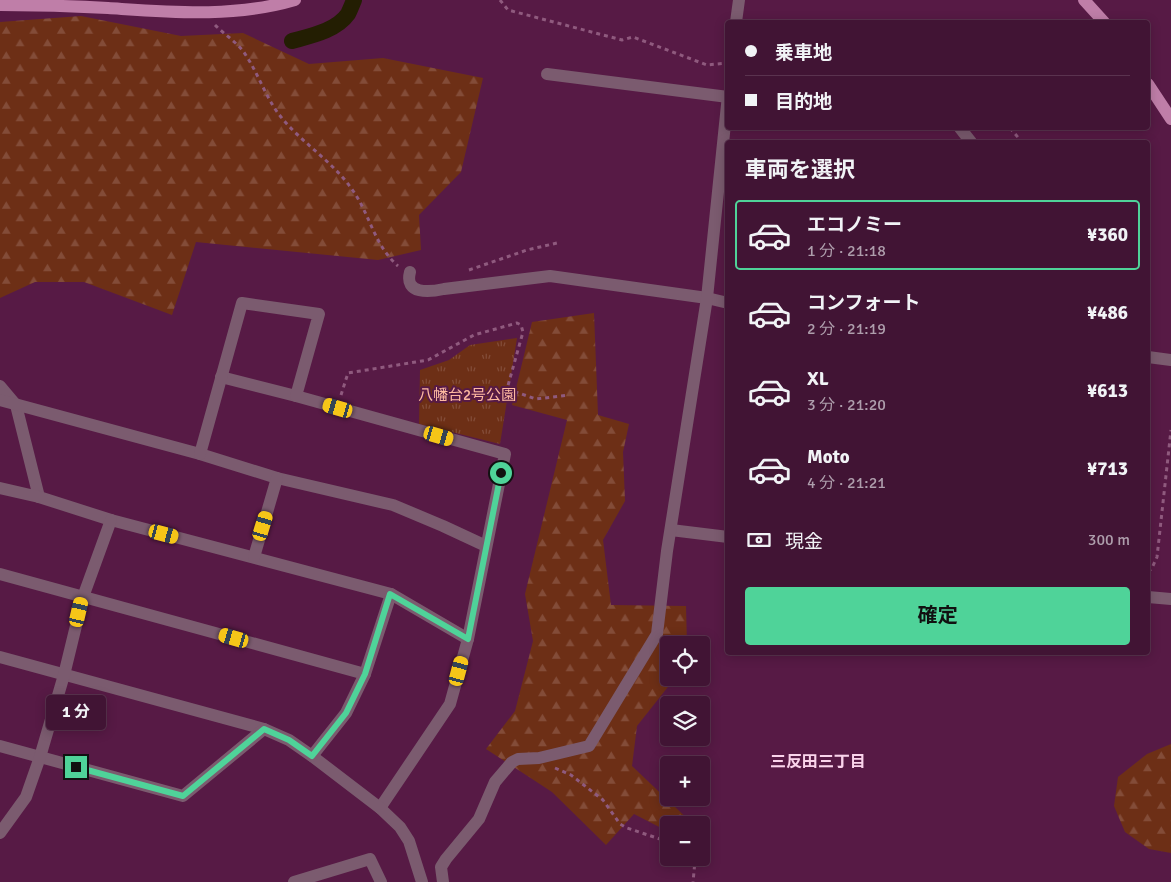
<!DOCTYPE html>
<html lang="ja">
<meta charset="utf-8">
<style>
:root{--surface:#411434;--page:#4c2140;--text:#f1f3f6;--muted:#ae9eac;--line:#5a334f;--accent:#4fd399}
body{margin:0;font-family:Signika,"Noto Sans JP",sans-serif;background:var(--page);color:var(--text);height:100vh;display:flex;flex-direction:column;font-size:19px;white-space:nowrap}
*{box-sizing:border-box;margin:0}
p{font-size:16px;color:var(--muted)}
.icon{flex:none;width:28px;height:28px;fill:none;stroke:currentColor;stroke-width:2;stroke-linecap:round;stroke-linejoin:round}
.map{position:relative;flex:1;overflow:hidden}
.drawer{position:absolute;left:725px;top:140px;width:425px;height:515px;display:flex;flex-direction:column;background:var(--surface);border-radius:5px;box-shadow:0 2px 12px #0003,0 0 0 1px var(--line)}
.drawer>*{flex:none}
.guide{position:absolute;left:725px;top:20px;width:425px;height:110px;border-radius:5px;box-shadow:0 2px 12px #0003,0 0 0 1px var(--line);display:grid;align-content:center;height:110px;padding:0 20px;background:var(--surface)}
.controls{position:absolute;left:660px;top:636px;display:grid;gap:10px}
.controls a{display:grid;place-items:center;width:50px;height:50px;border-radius:5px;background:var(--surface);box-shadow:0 2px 12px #0003,0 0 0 1px var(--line);font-size:25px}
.end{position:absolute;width:22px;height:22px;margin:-11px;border:6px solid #4fd399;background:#111;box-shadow:0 0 0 2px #111}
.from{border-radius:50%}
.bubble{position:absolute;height:35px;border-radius:5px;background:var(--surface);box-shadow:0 2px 12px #0003,0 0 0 1px var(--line);font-size:16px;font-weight:700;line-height:35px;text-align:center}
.car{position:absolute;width:15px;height:30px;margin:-15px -8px;border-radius:6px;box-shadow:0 0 4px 1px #0007;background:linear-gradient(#f5c518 24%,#345 0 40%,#f5c518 0 76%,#345 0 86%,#f5c518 0)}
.guide b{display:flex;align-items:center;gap:18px;height:48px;font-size:19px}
.guide b+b{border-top:1px solid var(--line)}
.guide i{width:12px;height:12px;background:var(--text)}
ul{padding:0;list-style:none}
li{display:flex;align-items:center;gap:15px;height:70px;margin:0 10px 8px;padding:0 10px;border:2px solid transparent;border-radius:5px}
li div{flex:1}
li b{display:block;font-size:19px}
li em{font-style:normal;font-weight:700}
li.active{border-color:var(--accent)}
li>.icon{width:45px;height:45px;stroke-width:1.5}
h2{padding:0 20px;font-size:22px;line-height:60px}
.pay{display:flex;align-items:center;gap:12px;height:55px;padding:0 20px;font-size:19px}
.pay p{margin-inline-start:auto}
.button{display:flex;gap:10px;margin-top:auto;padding:10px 20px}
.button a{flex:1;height:58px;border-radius:5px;background:var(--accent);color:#111;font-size:20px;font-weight:700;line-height:58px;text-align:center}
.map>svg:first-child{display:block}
</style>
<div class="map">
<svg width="1171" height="882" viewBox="0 0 1171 882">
<defs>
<pattern id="forest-firs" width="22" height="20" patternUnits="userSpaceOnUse" patternTransform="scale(1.25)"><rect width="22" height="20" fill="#6d2f16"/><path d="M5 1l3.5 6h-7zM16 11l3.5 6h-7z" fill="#834c38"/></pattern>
<pattern id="park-tufts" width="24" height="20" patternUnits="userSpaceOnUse" patternTransform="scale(1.25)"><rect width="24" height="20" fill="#6d2f16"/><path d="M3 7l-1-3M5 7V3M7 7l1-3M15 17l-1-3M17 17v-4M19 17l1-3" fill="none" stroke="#834c38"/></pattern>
</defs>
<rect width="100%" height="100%" fill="#571a45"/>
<g fill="url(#forest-firs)">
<path d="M81,16L181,36L243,33L309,64L383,58L483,78L461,172L419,215L421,250L378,260L196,242L172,315L84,282H35L0,298V22Z"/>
<path d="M594,313L598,415L629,424L623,452L625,501L603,540L611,605L686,606L687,645H669V678H675L637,726L632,766L694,825H669V832L634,814L606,845L552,792L486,749L515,711L533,641L525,594L567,420L512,405L532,322Z"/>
<path d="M1171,744V853L1149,849L1125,832L1114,806L1118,777L1147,754Z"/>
</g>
<path fill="url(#park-tufts)" d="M517,338L500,444L419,424L420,370L449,360L470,345Z"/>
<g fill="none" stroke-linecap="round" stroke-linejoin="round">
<path stroke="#231e02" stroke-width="16" d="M292,41C310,36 336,31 348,14C350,10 352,5 354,0"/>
<g stroke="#8f5a7e" stroke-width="3" stroke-dasharray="4 4" stroke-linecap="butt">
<path d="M500,0L508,10L622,40L633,37L707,65L728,63"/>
<path d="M215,25C224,34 235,41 243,51C258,72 265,97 281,117C302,143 332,161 351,188C370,213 373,244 398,266"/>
<path d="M1010,128L1022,142"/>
<path d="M469,270L527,250L557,243"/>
<path d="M341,395L348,373L428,360L474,335L517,323L521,325L523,332L507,389L536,399L569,395"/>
<path d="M1148,572L1152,568L1157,557L1171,430"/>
<path d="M555,768L571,775L603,800L620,824L627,828L669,842"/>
<path d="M693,858L695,861L693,882"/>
</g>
<g stroke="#7b5b6f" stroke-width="12">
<path d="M736,22L739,0"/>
<path d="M547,74L728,97"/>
<path d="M960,128L971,142"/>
<path d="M410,272C404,295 430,292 444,289L550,276L707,298L728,303"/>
<path d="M1148,357L1171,360"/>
<path d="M221,377L296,396"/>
<path d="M0,386L16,405L39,497"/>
<path d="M0,400L200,454L277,478L393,505L443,526L486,546"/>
<path d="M200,454L242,303L319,314L296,396L505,454L468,639L450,704L380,808"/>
<path d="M0,488L39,497L111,520L391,594L468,639"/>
<path d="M671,530L728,537"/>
<path d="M254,557L277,478"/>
<path d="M0,574L365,674L391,594"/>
<path d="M1148,597L1171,599"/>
<path d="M0,657L264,729L289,740L312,756L380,808L400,827L409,841L422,882"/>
<path d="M0,746L183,796L264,729"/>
<path d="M312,756L346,713L365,674"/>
<path d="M0,833L26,797L40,757L64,675L83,597L111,520"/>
<path d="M294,882L370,859L381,882"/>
<path d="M443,882L441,867L446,859L479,819L495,782L512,762L518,759L539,758L589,746L657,634L667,551L707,298L728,95"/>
</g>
<g stroke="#bf7ea8" stroke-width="12">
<path d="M1084,0L1104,22"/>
<path d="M0,5C36,5 72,6 108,8C170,12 234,18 295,0"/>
<path d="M1148,84L1171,119"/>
</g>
</g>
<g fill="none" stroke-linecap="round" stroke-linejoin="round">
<path stroke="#4fd399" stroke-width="6" d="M76,767L183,796L264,729L289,740L312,756L346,713L365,674L390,594L468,639L501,473"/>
</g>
<g text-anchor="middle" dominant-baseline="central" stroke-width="4" stroke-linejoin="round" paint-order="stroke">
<g font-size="15" fill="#febaa1" stroke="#571a45">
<text x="467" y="395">八幡台2号公園</text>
</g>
<g font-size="16" font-weight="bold" fill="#fad4eb" stroke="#571a45">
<text x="818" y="762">三反田三丁目</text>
</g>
</g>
</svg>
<div class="controls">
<a><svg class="icon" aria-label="locate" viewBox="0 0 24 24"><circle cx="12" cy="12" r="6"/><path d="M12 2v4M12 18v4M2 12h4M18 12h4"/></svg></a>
<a><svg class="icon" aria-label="layers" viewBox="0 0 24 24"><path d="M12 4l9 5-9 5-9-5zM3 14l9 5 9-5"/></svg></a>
<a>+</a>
<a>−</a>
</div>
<i class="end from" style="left:501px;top:473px"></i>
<i class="end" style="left:76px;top:767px"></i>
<div class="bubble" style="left:46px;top:695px;width:60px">1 分</div>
<i class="car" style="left:338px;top:408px;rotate:286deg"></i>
<i class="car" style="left:439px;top:436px;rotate:106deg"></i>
<i class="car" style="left:263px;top:526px;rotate:17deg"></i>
<i class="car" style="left:164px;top:534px;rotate:105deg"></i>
<i class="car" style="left:79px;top:612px;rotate:13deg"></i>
<i class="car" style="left:234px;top:638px;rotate:286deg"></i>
<i class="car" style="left:459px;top:671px;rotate:15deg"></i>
<div class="guide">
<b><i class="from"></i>乗車地</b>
<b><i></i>目的地</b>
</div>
<section class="drawer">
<h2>車両を選択</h2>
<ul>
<li class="active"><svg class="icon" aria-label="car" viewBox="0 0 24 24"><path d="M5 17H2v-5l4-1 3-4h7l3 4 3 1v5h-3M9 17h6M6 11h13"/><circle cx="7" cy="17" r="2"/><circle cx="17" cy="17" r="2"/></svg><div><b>エコノミー</b><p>1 分 · 21:18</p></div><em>¥360</em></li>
<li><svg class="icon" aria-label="car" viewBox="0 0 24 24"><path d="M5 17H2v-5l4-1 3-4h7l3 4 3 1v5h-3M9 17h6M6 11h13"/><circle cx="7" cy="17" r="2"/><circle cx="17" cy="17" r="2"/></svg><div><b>コンフォート</b><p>2 分 · 21:19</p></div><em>¥486</em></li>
<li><svg class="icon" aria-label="car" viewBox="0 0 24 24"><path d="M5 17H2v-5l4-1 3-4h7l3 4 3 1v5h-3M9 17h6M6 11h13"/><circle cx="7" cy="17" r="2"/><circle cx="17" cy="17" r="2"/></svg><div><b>XL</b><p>3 分 · 21:20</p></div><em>¥613</em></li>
<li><svg class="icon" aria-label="car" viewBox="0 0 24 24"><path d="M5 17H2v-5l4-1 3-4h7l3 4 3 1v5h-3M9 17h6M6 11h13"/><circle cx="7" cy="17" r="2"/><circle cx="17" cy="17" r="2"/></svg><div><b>Moto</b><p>4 分 · 21:21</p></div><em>¥713</em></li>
</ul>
<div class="pay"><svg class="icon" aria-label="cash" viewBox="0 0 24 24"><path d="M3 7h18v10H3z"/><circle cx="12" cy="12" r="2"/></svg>現金<p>300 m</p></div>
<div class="button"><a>確定</a></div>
</section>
</div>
